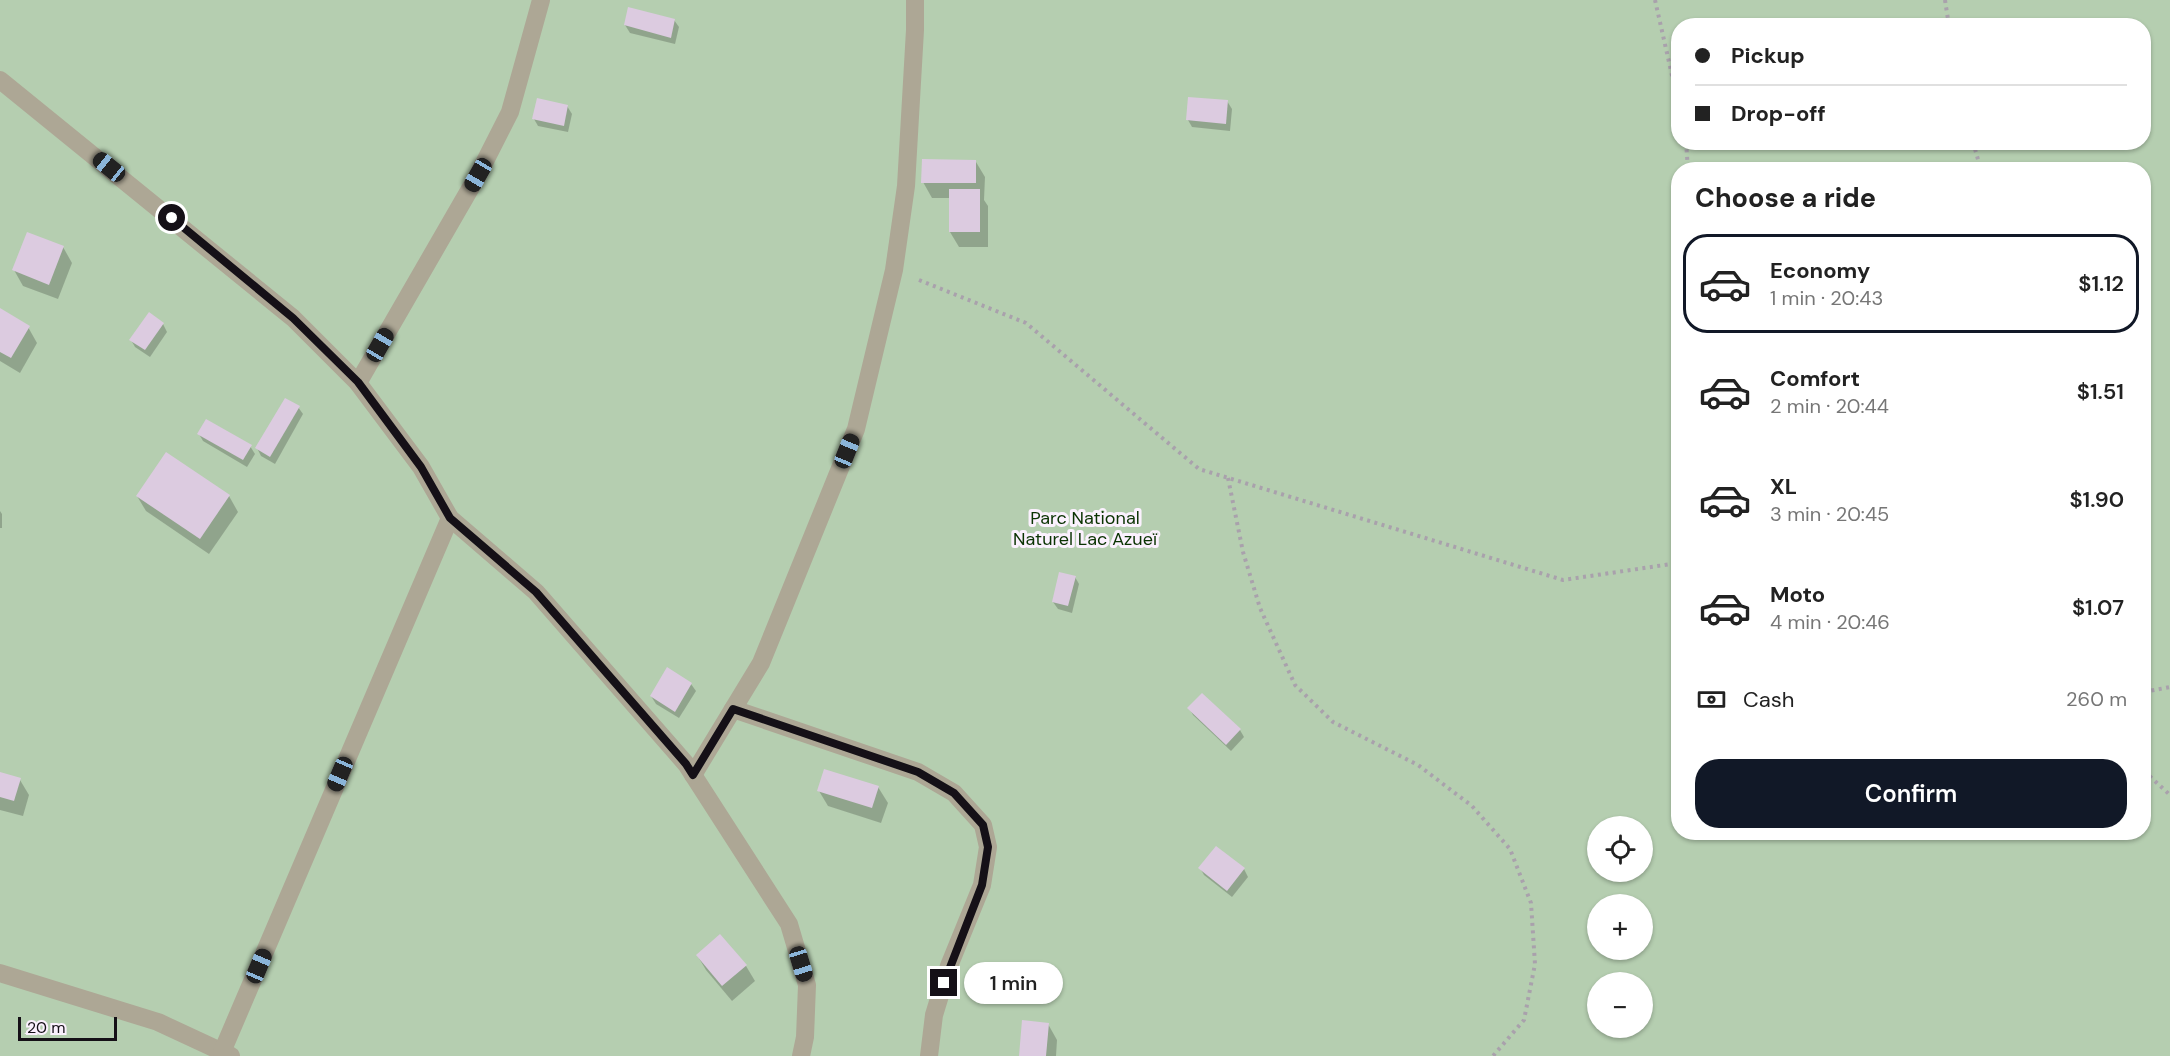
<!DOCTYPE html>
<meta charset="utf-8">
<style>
:root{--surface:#fff;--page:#f2f2f2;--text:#222;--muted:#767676;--line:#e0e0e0;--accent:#111827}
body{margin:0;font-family:"DM Sans",sans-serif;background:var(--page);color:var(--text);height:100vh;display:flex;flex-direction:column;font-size:22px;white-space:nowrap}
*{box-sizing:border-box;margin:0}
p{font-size:20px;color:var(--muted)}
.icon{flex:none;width:33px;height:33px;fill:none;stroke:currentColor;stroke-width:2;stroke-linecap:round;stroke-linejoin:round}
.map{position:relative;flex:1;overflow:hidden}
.drawer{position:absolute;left:1671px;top:162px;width:480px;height:678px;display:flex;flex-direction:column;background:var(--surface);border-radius:24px;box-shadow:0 2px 4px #0004}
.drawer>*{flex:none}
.guide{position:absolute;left:1671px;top:18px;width:480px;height:132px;border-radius:24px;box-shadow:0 2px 4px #0004;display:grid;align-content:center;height:132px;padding:0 24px;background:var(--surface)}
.buttons{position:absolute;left:1587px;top:816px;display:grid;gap:12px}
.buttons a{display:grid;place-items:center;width:66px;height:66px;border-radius:50%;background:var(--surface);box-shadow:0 2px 4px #0004;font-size:30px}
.scale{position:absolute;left:18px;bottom:15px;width:99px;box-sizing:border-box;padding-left:6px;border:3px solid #151017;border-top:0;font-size:16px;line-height:21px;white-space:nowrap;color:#151017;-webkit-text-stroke:4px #fbf1fe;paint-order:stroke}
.end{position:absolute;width:27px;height:27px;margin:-14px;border:8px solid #151017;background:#fff;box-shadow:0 0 0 3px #fff}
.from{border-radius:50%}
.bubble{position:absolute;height:42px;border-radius:21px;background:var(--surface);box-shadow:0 2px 4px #0004;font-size:20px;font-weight:600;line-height:42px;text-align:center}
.car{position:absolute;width:18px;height:36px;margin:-18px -9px;border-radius:8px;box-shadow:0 0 4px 2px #0007;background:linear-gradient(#222 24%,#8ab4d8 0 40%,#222 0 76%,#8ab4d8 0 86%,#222 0)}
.guide b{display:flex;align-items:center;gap:21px;height:57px;font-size:22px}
.guide b+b{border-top:2px solid var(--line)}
.guide i{width:15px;height:15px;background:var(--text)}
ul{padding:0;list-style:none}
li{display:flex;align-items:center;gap:18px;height:99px;margin:0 12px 9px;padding:0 12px;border:3px solid transparent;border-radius:24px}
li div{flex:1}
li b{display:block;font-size:22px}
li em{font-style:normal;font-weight:600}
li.on{border-color:var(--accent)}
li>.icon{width:54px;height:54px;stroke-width:1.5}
h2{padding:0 24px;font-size:27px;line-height:72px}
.pay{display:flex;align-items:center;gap:15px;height:66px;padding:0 24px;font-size:22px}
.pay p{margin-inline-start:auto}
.cta{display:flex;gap:12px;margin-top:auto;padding:12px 24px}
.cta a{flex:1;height:69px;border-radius:24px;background:var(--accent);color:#fff;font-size:24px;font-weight:600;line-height:69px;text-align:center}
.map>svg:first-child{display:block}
</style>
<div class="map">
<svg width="2170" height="1056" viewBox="0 0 2170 1056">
<rect width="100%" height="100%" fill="#fbf1fe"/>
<path fill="#b5ceb0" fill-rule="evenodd" d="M0,0H2170V1056H0ZM1678,26H2144V142H1678ZM1678,170H2144V832H1678ZM1598,826H1642V872H1598ZM1598,904H1642V950H1598ZM1598,982H1642V1028H1598Z"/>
<g fill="#0003">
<path d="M674,20L679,27L675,44L630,33L625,25Z"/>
<path d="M1227,101L1232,109L1230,131L1192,127L1188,120Z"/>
<path d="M567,106L572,114L568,132L538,126L534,119Z"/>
<path d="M976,162L985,177L984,200L988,206V247H959L950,232L951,198H932L923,182Z"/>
<path d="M63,247L72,263L58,299L23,286L14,270Z"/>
<path d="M0,310L28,327L37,343L20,373L0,361Z"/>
<path d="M149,314L163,324L167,332L150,357L135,347L131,340Z"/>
<path d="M298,407L303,414L275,464L261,456L257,448Z"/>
<path d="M199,434L250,446L255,454L247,467L203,441Z"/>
<path d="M137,496H229L238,512L209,554L146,511Z"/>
<path d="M0,511L2,514V528H0Z"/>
<path d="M1075,577L1079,584L1072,613L1058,609L1053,602Z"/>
<path d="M691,684L696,691L679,718L656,704L651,696Z"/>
<path d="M1189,708L1240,730L1244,737L1231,751L1193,715Z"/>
<path d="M0,774L20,780L29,795L23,816L0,810Z"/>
<path d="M878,787L888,803L881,823L828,806L819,791Z"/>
<path d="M1200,868L1244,869L1248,877L1232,897L1204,875Z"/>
<path d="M697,955L746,966L755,981L732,1001L706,970Z"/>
<path d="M1048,1024L1057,1040L1056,1056H1021Z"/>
</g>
<g fill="#dccbe0">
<path d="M628,7L675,19L671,38L624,25Z"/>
<path d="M1188,97L1228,100L1226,124L1186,120Z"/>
<path d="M537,98L568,105L564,126L532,119Z"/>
<path d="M922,159L976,160V183H921Z"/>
<rect x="949" y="189" width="31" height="43"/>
<path d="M27,232L64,246L49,285L12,270Z"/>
<path d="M0,308L30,326L11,358L0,352Z"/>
<path d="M149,312L164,323L145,350L129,340Z"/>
<path d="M285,398L300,406L270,457L255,448Z"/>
<path d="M206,419L252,445L243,460L197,434Z"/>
<path d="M166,452L230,495L200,539L136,496Z"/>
<path d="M1059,572L1076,576L1068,606L1052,602Z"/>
<path d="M667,667L692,683L675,712L650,696Z"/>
<path d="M1202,693L1241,729L1226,745L1187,708Z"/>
<path d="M824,769L879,786L872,808L817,791Z"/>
<path d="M0,772L21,778L14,801L0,797Z"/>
<path d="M1216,846L1245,868L1227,891L1198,868Z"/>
<path d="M720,934L747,965L722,986L696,955Z"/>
<path d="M1022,1020L1049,1023L1046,1056H1019Z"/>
</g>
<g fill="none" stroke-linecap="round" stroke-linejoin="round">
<g stroke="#a9a1ac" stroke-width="4" stroke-dasharray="3 4.5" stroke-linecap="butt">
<path d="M1655,0L1678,102"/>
<path d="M1945,0L1949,26"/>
<path d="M1686,142L1688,170"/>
<path d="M1973,142L1981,170"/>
<path d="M919,280L1026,323L1199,469L1563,580L1678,563"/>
<path d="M1228,478L1243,552L1260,608L1295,685L1333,722L1418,765L1472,806L1510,849L1531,903L1535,964L1524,1020L1493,1056"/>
<path d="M2144,692L2170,687"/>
<path d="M2144,771L2170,795"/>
</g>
<g stroke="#ada795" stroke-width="18">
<path d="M0,80L293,318L358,383L421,467L450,518L536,592L686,764L789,924L807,985L805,1037L801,1056"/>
<path d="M358,383L478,175L510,112L541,0"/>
<path d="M733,709L918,772L954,793L983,825L988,847L982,885L949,966L934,1015L929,1056"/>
<path d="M693,775L761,663L856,429L894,270L906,186L915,30V0"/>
<path d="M0,973L158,1022L231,1056"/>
<path d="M222,1052L450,518"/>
</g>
</g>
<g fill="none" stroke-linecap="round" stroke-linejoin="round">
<path stroke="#151017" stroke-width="8" d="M172,218L293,318L358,382L421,467L450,518L536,592L686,764L693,775L733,709L918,772L954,793L983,825L988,847L982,885L944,983"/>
</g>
<g text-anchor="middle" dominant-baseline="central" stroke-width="6" stroke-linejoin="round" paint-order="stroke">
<g font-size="18" fill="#0a3302" stroke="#fbf1fe">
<text x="1085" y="518">Parc National<tspan x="1085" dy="21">Naturel Lac Azueï</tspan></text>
</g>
</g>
</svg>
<div class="buttons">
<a><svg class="icon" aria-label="locate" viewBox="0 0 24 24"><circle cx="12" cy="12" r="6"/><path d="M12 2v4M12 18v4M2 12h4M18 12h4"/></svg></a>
<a>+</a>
<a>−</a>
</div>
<div class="scale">20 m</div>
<i class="end from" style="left:172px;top:218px"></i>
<i class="end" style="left:944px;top:983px"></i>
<div class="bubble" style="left:964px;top:962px;width:99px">1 min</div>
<i class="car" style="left:109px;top:167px;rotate:309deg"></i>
<i class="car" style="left:478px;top:175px;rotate:210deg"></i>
<i class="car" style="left:380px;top:345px;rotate:30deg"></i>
<i class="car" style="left:847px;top:451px;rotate:22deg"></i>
<i class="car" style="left:340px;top:774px;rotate:203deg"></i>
<i class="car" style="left:801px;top:964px;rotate:163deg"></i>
<i class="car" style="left:259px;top:966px;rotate:23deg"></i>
<div class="guide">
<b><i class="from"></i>Pickup</b>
<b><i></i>Drop-off</b>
</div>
<section class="drawer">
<h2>Choose a ride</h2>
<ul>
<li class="on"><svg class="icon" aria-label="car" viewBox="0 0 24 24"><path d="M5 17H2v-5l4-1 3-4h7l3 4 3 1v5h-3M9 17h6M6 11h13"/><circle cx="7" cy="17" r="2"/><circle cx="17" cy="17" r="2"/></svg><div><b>Economy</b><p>1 min · 20:43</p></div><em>$1.12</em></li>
<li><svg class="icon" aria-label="car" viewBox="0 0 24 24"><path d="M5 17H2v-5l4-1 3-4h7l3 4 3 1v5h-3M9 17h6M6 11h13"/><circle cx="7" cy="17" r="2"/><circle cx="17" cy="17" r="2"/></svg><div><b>Comfort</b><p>2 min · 20:44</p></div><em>$1.51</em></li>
<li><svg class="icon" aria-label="car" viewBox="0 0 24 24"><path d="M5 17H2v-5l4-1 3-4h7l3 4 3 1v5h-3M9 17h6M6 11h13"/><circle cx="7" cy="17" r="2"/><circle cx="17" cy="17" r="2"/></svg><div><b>XL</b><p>3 min · 20:45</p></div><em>$1.90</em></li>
<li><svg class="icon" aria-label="car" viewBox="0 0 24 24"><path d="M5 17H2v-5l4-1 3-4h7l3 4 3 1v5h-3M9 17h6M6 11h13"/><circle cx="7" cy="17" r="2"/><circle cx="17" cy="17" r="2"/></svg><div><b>Moto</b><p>4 min · 20:46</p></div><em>$1.07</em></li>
</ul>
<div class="pay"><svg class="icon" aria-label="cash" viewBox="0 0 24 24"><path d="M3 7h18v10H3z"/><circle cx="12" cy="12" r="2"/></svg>Cash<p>260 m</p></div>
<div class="cta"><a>Confirm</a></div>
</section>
</div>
